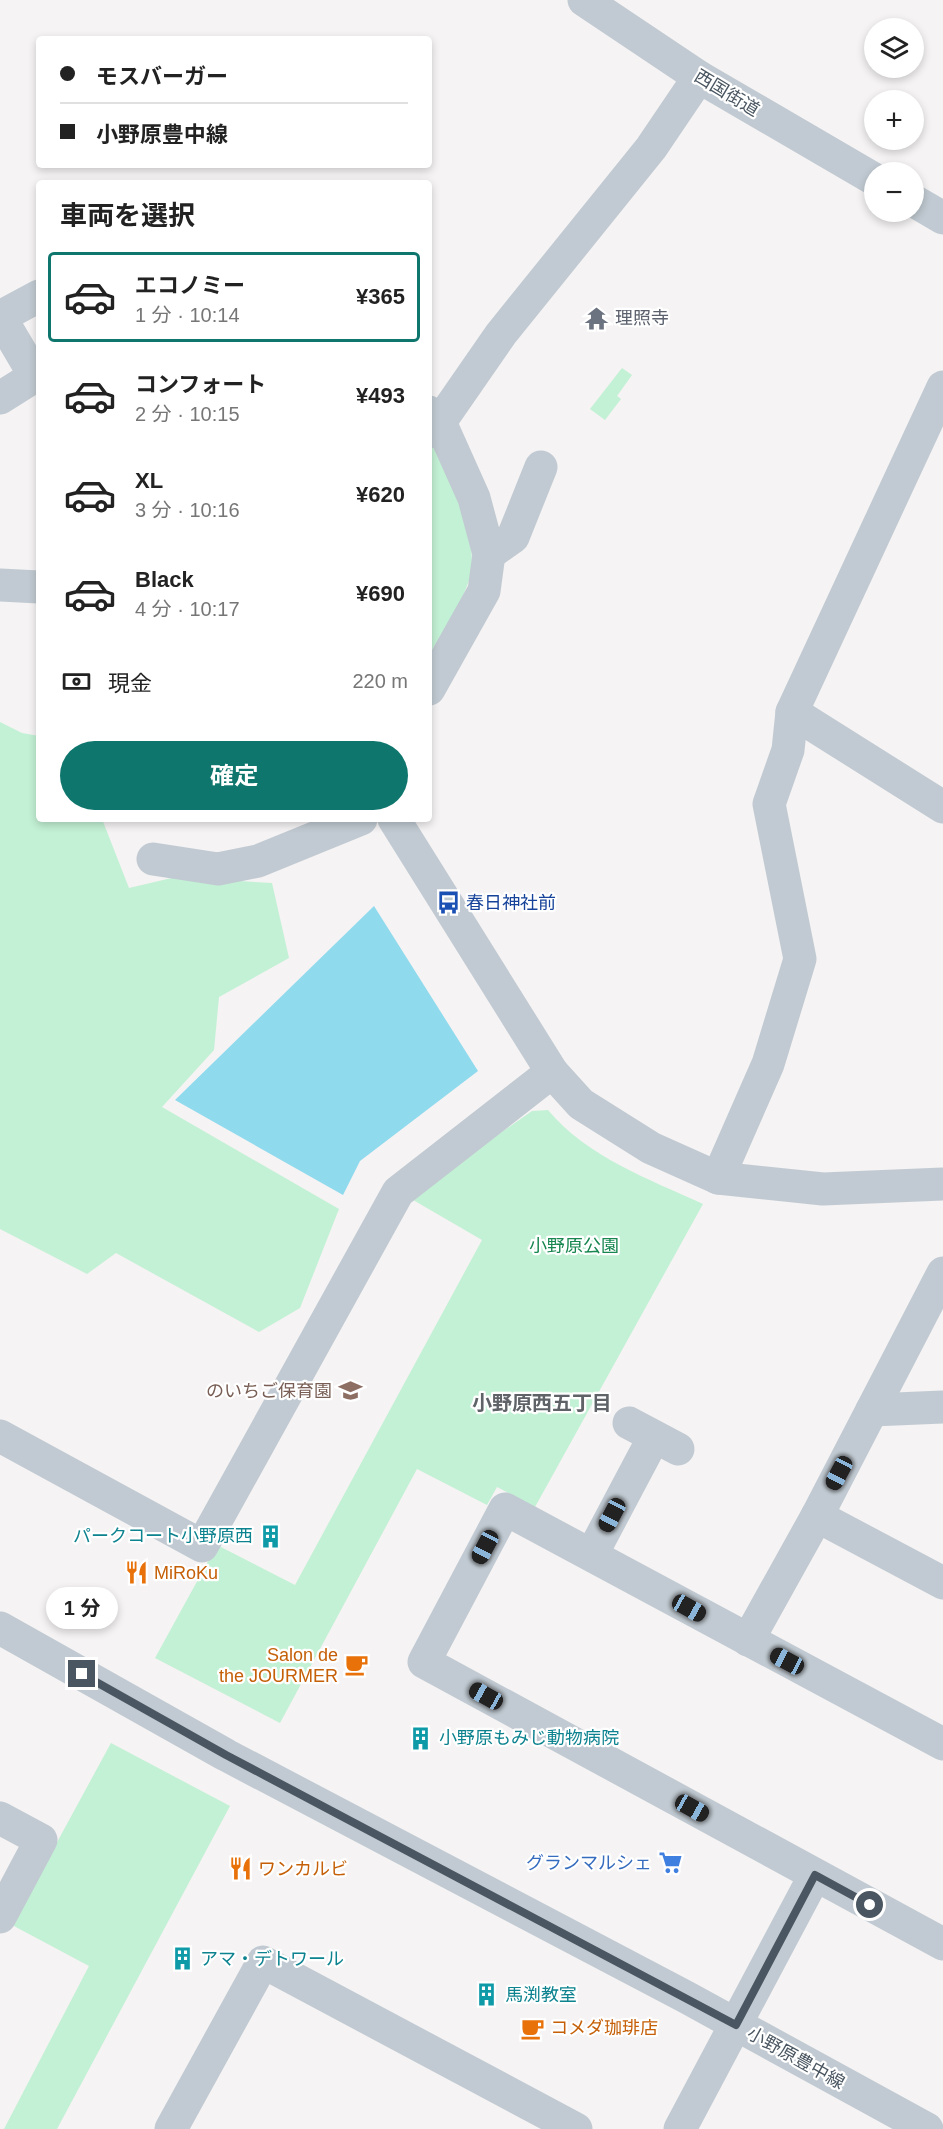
<!DOCTYPE html>
<html lang="ja">
<meta charset="utf-8">
<style>
:root{--surface:#fff;--page:#f2f2f2;--text:#222;--muted:#767676;--line:#e0e0e0;--accent:#0f766e}
body{margin:0;font-family:Arial,"Noto Sans JP",sans-serif;background:var(--page);color:var(--text);height:100vh;display:flex;flex-direction:column;font-size:22px;white-space:nowrap}
*{box-sizing:border-box;margin:0}
p{font-size:20px;color:var(--muted)}
.icon{flex:none;width:33px;height:33px;fill:none;stroke:currentColor;stroke-width:2;stroke-linecap:round;stroke-linejoin:round}
.map{position:relative;flex:1;overflow:hidden}
.panel{position:absolute;left:36px;top:180px;width:396px;height:642px;display:flex;flex-direction:column;background:var(--surface);border-radius:6px;box-shadow:0 3px 9px #0003}
.panel>*{flex:none}
.hud{position:absolute;left:36px;top:36px;width:396px;height:132px;border-radius:6px;box-shadow:0 3px 9px #0003;display:grid;align-content:center;height:132px;padding:0 24px;background:var(--surface)}
.fabs{position:absolute;left:864px;top:18px;display:grid;gap:12px}
.fabs a{display:grid;place-items:center;width:60px;height:60px;border-radius:50%;background:var(--surface);box-shadow:0 3px 9px #0003;font-size:30px}
.end{position:absolute;width:27px;height:27px;margin:-14px;border:8px solid #4a5661;background:#fff;box-shadow:0 0 0 3px #fff}
.from{border-radius:50%}
.bubble{position:absolute;height:42px;border-radius:21px;background:var(--surface);box-shadow:0 3px 9px #0003;font-size:20px;font-weight:700;line-height:42px;text-align:center}
.car{position:absolute;width:18px;height:36px;margin:-18px -9px;border-radius:8px;box-shadow:0 0 4px 2px #0007;background:linear-gradient(#222 24%,#8ab4d8 0 40%,#222 0 76%,#8ab4d8 0 86%,#222 0)}
.hud b{display:flex;align-items:center;gap:21px;height:57px;font-size:22px}
.hud b+b{border-top:2px solid var(--line)}
.hud i{width:15px;height:15px;background:var(--text)}
ul{padding:0;list-style:none}
li{display:flex;align-items:center;gap:18px;height:90px;margin:0 12px 9px;padding:0 12px;border:3px solid transparent;border-radius:6px}
li div{flex:1}
li b{display:block;font-size:22px}
li em{font-style:normal;font-weight:700}
li.current{border-color:var(--accent)}
li>.icon{width:54px;height:54px;stroke-width:1.5}
h2{padding:0 24px;font-size:27px;line-height:72px}
.pay{display:flex;align-items:center;gap:15px;height:66px;padding:0 24px;font-size:22px}
.pay p{margin-inline-start:auto}
.button{display:flex;gap:12px;margin-top:auto;padding:12px 24px}
.button a{flex:1;height:69px;border-radius:36px;background:var(--accent);color:#fff;font-size:24px;font-weight:700;line-height:69px;text-align:center}
.map>svg:first-child{display:block}
</style>
<div class="map">
<svg width="943" height="2129" viewBox="0 0 943 2129">
<rect width="100%" height="100%" fill="#f5f3f3"/>
<g fill="#c3f1d5">
<path d="M622,368L632,375L617,396L621,399L605,420L590,409Z"/>
<path d="M429,447L437,449C452,487 484,546 467,586C458,610 441,633 429,656Z"/>
<path d="M0,722L22,733L39,736V819H102L129,888L176,877L272,883L289,958L219,997L214,1050L162,1107L339,1209L300,1308L259,1332L116,1253L87,1274L0,1229Z"/>
<path d="M548,1110C587,1157 649,1179 703,1204L535,1507L497,1487L487,1505L417,1469L280,1723L155,1658L217,1545L295,1585L482,1240L408,1197L532,1111Z"/>
<path d="M111,1743L230,1806L57,2129H4L89,1966L12,1925Z"/>
</g>
<path fill="#90daee" d="M374,906L478,1071L360,1161L343,1195L175,1100Z"/>
<g fill="none" stroke-linecap="round" stroke-linejoin="round">
<g stroke="#c1cad2" stroke-width="33">
<path d="M584,0L699,77L874,179"/>
<path d="M914,201L943,218"/>
<path d="M0,317L39,296"/>
<path d="M0,398L35,376L0,317"/>
<path d="M429,412L440,422L474,498L489,554L484,591L429,689"/>
<path d="M429,432L440,422L501,334L651,148L699,77"/>
<path d="M489,554L513,537L541,467"/>
<path d="M792,712L943,807"/>
<path d="M153,859L218,869L258,861L361,819"/>
<path d="M718,1178L768,1064L800,959L769,804L788,750L792,712L943,387"/>
<path d="M872,1410L943,1407"/>
<path d="M629,1423L678,1449"/>
<path d="M0,1436L202,1546L398,1192L552,1072"/>
<path d="M817,1516L943,1583"/>
<path d="M592,1554L654,1437"/>
<path d="M748,1640L817,1516L943,1273"/>
<path d="M943,1744L505,1509L424,1662L943,1944"/>
<path d="M0,1818L41,1840L0,1917"/>
<path d="M171,2129L263,1962L576,2129"/>
<path d="M680,2129L815,1875"/>
</g>
<g stroke="#c1cad2" stroke-width="33">
<path d="M0,585L39,587"/>
<path d="M394,819L552,1072L581,1104L651,1148L718,1178L823,1189L943,1184"/>
<path d="M0,1628L226,1755L686,1997L927,2129"/>
</g>
</g>
<g fill="none" stroke-linecap="round" stroke-linejoin="round">
<path stroke="#4a5661" stroke-width="8" d="M82,1674L226,1755L736,2025L815,1875L870,1905"/>
</g>
<defs>
<symbol id="temple-bare" viewBox="-9 -9 18 18"><path d="M0-6L5-2H3V0L6.5 2.5H4V6H1.5V3h-3V6H-4V2.5H-6.5L-3 0V-2H-5Z" fill="#6b7280" stroke="#fff" stroke-width="2.5" paint-order="stroke"/></symbol>
<symbol id="bus-bare" viewBox="-9 -9 18 18"><path d="M-5-6H5V4H4V6H2V4H-2V6H-4V4H-5ZM-3.5-4V0h7V-4ZM-3.5 1.2v1.5H-2V1.2ZM2 1.2v1.5H3.5V1.2Z" fill="#1a4fb4" stroke="#fff" stroke-width="2.5" paint-order="stroke"/></symbol>
<symbol id="school-bare" viewBox="-9 -9 18 18"><path d="M0-5L7-2L0 1L-7-2ZM-4 1L0 2.5L4 1V4Q0 6-4 4Z" fill="#8d6e63" stroke="#fff" stroke-width="2.5" paint-order="stroke"/></symbol>
<symbol id="building-bare" viewBox="-9 -9 18 18"><path d="M-4-6H4V6H1V3H-1V6H-4ZM-2.5-4.3h1.7v1.8h-1.7ZM.8-4.3h1.7v1.8H.8ZM-2.5-1h1.7V.8h-1.7ZM.8-1h1.7V.8H.8Z" fill="#0f9aa8" stroke="#fff" stroke-width="2.5" paint-order="stroke"/></symbol>
<symbol id="restaurant-bare" viewBox="-9 -9 18 18"><path d="M-5-6h1v4h1v-4h1v4h1v-4h1v5L-1.5 .5V6h-2V.5L-5-1ZM5-6V6H3V1.5H1.5Q1.5-4 5-6Z" fill="#e8710a" stroke="#fff" stroke-width="2.5" paint-order="stroke"/></symbol>
<symbol id="cafe-bare" viewBox="-9 -9 18 18"><path d="M-5.5-4.5H6V0H3Q3 3.5 0 3.5H-2.5Q-5.5 3.5-5.5 0ZM3-3.2v2h1.7v-2ZM-6 4.5H4V6H-6Z" fill="#e8710a" stroke="#fff" stroke-width="2.5" paint-order="stroke"/></symbol>
<symbol id="supermarket-bare" viewBox="-9 -9 18 18"><path d="M-6-5.5h2.5l.6 2H6L4.5 2H-2.5L-4.4-4H-6ZM-1.5 3.2a1.3 1.3 0 1 0 .1 0ZM3 3.2a1.3 1.3 0 1 0 .1 0Z" fill="#3f7fe0" stroke="#fff" stroke-width="2.5" paint-order="stroke"/></symbol>
</defs>
<g fill-rule="evenodd">
<use href="#temple-bare" x="580" y="302" width="33" height="33"/>
<use href="#bus-bare" x="432" y="886" width="33" height="33"/>
<use href="#school-bare" x="334" y="1374" width="33" height="33"/>
<use href="#building-bare" x="254" y="1520" width="33" height="33"/>
<use href="#restaurant-bare" x="120" y="1556" width="33" height="33"/>
<use href="#cafe-bare" x="340" y="1648" width="33" height="33"/>
<use href="#building-bare" x="404" y="1722" width="33" height="33"/>
<use href="#supermarket-bare" x="654" y="1846" width="33" height="33"/>
<use href="#restaurant-bare" x="224" y="1852" width="33" height="33"/>
<use href="#building-bare" x="166" y="1942" width="33" height="33"/>
<use href="#building-bare" x="470" y="1978" width="33" height="33"/>
<use href="#cafe-bare" x="516" y="2012" width="33" height="33"/>
</g>
<g text-anchor="middle" dominant-baseline="central" stroke-width="4.5" stroke-linejoin="round" paint-order="stroke">
<g font-size="18" fill="#4a5661" stroke="#fff">
<text transform="translate(727 93) rotate(31)">西国街道</text>
<text transform="translate(796 2058) rotate(29)">小野原豊中線</text>
</g>
<g font-size="18" fill="#5b616d" stroke="#fff" text-anchor="start">
<text x="615" y="318">理照寺</text>
</g>
<g font-size="18" fill="#164399" stroke="#fff" text-anchor="start">
<text x="466" y="903">春日神社前</text>
</g>
<g font-size="18" fill="#17864f" stroke="#fff">
<text x="574" y="1246">小野原公園</text>
</g>
<g font-size="18" fill="#785e54" stroke="#fff" text-anchor="end">
<text x="332" y="1391">のいちご保育園</text>
</g>
<g font-size="18" fill="#0d838f" stroke="#fff" text-anchor="start">
<text x="253" y="1536" text-anchor="end">パークコート小野原西</text>
<text x="439" y="1738">小野原もみじ動物病院</text>
<text x="200" y="1959">アマ・デトワール</text>
<text x="505" y="1995">馬渕教室</text>
</g>
<g font-size="18" fill="#c56008" stroke="#fff" text-anchor="start">
<text x="154" y="1573">MiRoKu</text>
<text x="338" y="1655" text-anchor="end">Salon de<tspan x="338" dy="21">the JOURMER</tspan></text>
<text x="258" y="1869">ワンカルビ</text>
<text x="550" y="2028">コメダ珈琲店</text>
</g>
<g font-size="18" fill="#366cbe" stroke="#fff" text-anchor="end">
<text x="652" y="1863">グランマルシェ</text>
</g>
<g font-size="20" font-weight="bold" fill="#5f6368" stroke="#fff">
<text x="542" y="1403">小野原西五丁目</text>
</g>
</g>
</svg>
<div class="fabs">
<a><svg class="icon" aria-label="layers" viewBox="0 0 24 24"><path d="M12 4l9 5-9 5-9-5zM3 14l9 5 9-5"/></svg></a>
<a>+</a>
<a>−</a>
</div>
<i class="end from" style="left:870px;top:1905px"></i>
<i class="end" style="left:82px;top:1674px"></i>
<div class="bubble" style="left:46px;top:1587px;width:72px">1 分</div>
<i class="car" style="left:839px;top:1473px;rotate:208deg"></i>
<i class="car" style="left:612px;top:1515px;rotate:208deg"></i>
<i class="car" style="left:485px;top:1547px;rotate:208deg"></i>
<i class="car" style="left:689px;top:1608px;rotate:119deg"></i>
<i class="car" style="left:787px;top:1661px;rotate:298deg"></i>
<i class="car" style="left:486px;top:1696px;rotate:299deg"></i>
<i class="car" style="left:692px;top:1808px;rotate:119deg"></i>
<div class="hud">
<b><i class="from"></i>モスバーガー</b>
<b><i></i>小野原豊中線</b>
</div>
<section class="panel">
<h2>車両を選択</h2>
<ul>
<li class="current"><svg class="icon" aria-label="car" viewBox="0 0 24 24"><path d="M5 17H2v-5l4-1 3-4h7l3 4 3 1v5h-3M9 17h6M6 11h13"/><circle cx="7" cy="17" r="2"/><circle cx="17" cy="17" r="2"/></svg><div><b>エコノミー</b><p>1 分 · 10:14</p></div><em>¥365</em></li>
<li><svg class="icon" aria-label="car" viewBox="0 0 24 24"><path d="M5 17H2v-5l4-1 3-4h7l3 4 3 1v5h-3M9 17h6M6 11h13"/><circle cx="7" cy="17" r="2"/><circle cx="17" cy="17" r="2"/></svg><div><b>コンフォート</b><p>2 分 · 10:15</p></div><em>¥493</em></li>
<li><svg class="icon" aria-label="car" viewBox="0 0 24 24"><path d="M5 17H2v-5l4-1 3-4h7l3 4 3 1v5h-3M9 17h6M6 11h13"/><circle cx="7" cy="17" r="2"/><circle cx="17" cy="17" r="2"/></svg><div><b>XL</b><p>3 分 · 10:16</p></div><em>¥620</em></li>
<li><svg class="icon" aria-label="car" viewBox="0 0 24 24"><path d="M5 17H2v-5l4-1 3-4h7l3 4 3 1v5h-3M9 17h6M6 11h13"/><circle cx="7" cy="17" r="2"/><circle cx="17" cy="17" r="2"/></svg><div><b>Black</b><p>4 分 · 10:17</p></div><em>¥690</em></li>
</ul>
<div class="pay"><svg class="icon" aria-label="cash" viewBox="0 0 24 24"><path d="M3 7h18v10H3z"/><circle cx="12" cy="12" r="2"/></svg>現金<p>220 m</p></div>
<div class="button"><a>確定</a></div>
</section>
</div>
